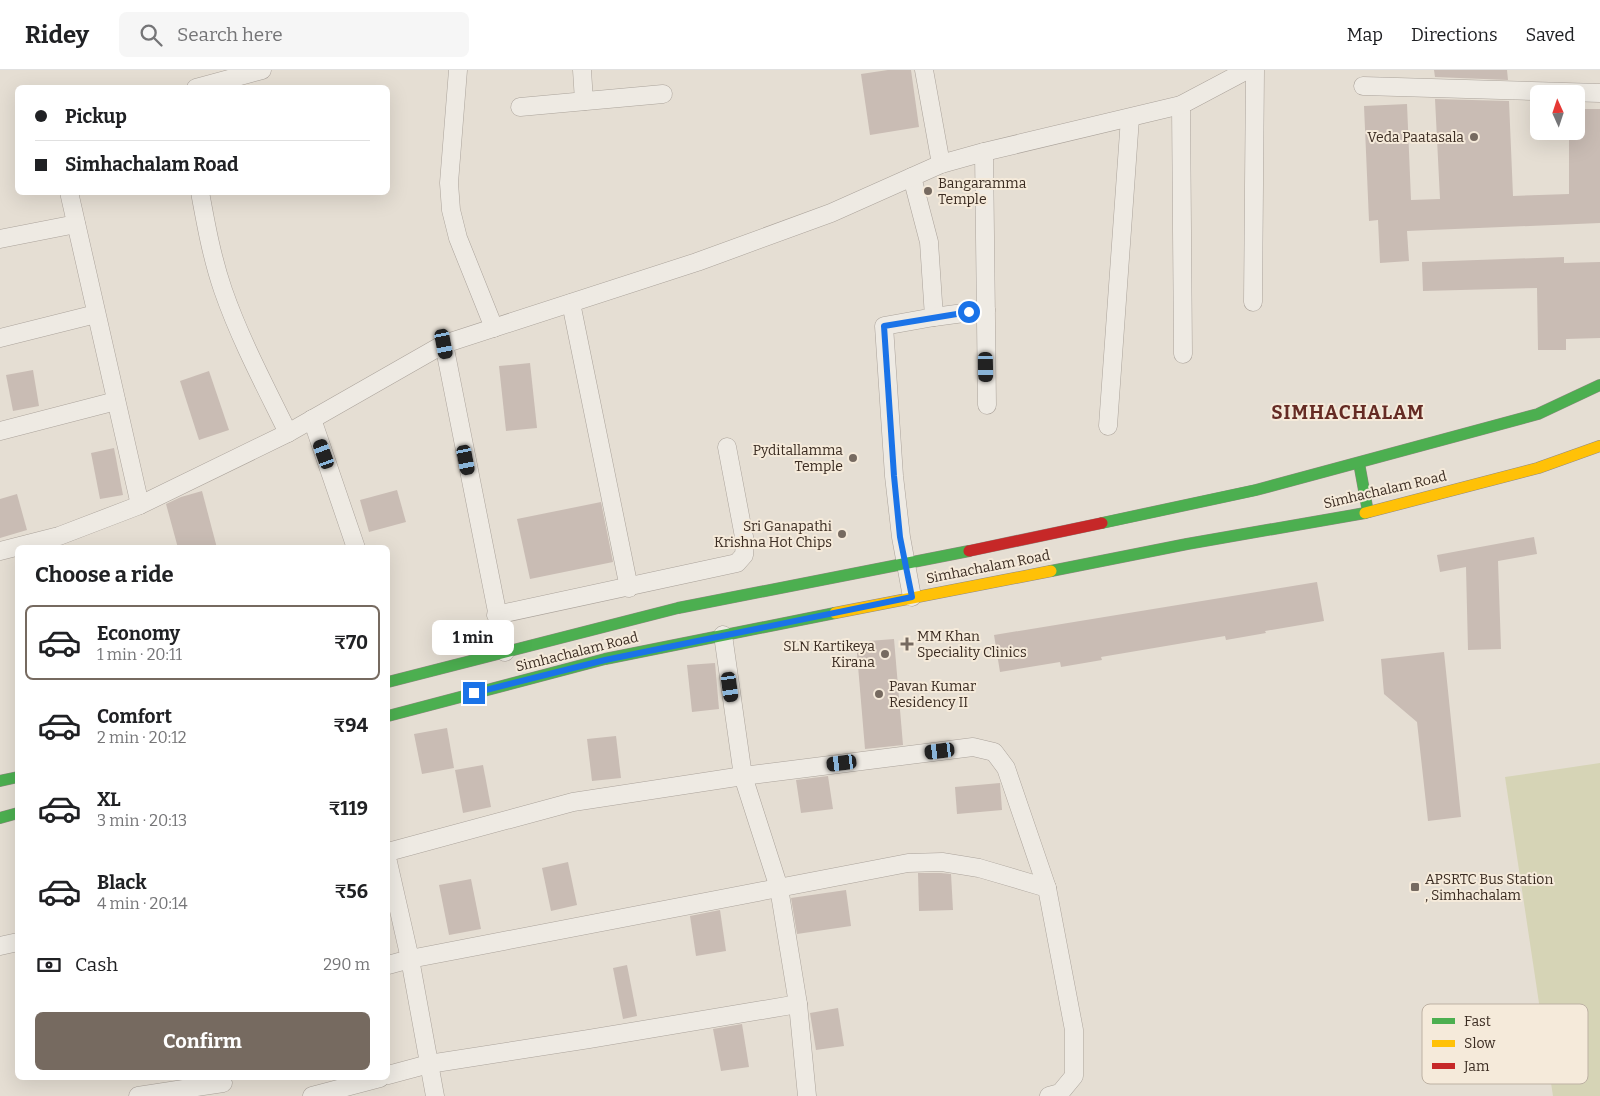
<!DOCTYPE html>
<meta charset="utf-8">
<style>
:root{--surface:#fff;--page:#f6f6f6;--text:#202124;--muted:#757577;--line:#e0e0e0;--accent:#766a60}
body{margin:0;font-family:Bitter,serif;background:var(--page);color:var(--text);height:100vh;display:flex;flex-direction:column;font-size:19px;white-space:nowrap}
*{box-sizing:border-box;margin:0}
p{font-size:16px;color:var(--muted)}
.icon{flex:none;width:28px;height:28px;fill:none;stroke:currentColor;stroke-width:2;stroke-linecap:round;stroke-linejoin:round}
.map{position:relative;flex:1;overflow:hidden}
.side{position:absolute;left:15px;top:475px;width:375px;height:535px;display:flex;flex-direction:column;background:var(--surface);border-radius:8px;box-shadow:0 5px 20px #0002}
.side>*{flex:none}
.top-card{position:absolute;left:15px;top:15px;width:375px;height:110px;border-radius:8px;box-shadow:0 5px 20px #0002;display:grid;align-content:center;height:110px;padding:0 20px;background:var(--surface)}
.needle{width:32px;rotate:357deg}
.fabs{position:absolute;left:1530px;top:15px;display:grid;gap:10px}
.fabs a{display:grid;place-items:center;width:55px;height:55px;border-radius:8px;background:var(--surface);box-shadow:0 5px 20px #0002;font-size:25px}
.end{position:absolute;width:22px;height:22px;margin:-11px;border:6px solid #1a73e8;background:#fff;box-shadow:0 0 0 2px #fff}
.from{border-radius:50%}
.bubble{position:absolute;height:35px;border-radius:8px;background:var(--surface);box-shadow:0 5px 20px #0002;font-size:16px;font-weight:700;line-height:35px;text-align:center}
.car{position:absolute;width:15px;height:30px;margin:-15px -8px;border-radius:6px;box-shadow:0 0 4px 1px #0007;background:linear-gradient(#222 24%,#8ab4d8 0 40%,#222 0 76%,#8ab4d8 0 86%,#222 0)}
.top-card b{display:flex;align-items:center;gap:18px;height:48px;font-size:19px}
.top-card b+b{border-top:1px solid var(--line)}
.top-card i{width:12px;height:12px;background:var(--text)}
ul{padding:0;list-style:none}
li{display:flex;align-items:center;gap:15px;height:75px;margin:0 10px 8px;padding:0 10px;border:2px solid transparent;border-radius:8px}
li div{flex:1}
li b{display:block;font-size:19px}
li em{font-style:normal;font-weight:700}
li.current{border-color:var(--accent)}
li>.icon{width:45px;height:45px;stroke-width:1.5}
h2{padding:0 20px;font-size:22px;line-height:60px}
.pay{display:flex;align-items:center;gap:12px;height:55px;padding:0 20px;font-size:19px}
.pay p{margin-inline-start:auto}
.button{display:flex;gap:10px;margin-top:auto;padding:10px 20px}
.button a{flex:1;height:58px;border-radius:8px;background:var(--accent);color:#fff;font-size:20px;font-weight:700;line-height:58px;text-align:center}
header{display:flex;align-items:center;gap:30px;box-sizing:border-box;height:70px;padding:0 25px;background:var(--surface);border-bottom:1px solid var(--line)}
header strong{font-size:24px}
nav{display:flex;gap:28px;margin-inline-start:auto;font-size:18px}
.search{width:350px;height:45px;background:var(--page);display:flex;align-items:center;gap:12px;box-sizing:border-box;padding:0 18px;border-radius:8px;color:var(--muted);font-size:19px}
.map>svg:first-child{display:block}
</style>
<header>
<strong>Ridey</strong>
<div class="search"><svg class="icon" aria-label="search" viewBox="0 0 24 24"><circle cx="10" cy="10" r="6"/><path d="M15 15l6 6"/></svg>Search here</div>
<nav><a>Map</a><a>Directions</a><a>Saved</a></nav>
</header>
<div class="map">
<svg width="1600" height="1026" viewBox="0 0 1600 1026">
<rect width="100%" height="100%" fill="#e5ded3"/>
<path fill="#d6d4b6" d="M1600,693V1026H1553L1505,707Z"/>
<g fill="#c9bcb4">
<path d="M888,0H911L919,57L870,65L861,4Z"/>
<path d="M1434,0H1507L1508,10L1435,7Z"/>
<path d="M1435,29L1509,31L1513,126L1569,124V61H1576V39H1600V153L1407,161L1409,191L1380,193L1378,150L1369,151L1364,36L1407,34L1411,130L1440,129Z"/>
<path d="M1564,187V193L1600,192V268L1566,269V280H1538L1537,218L1423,221L1422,192Z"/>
<path d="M530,293L537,358L506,361L499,296Z"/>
<path d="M33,300L39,336L13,341L6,305Z"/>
<path d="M209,301L229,360L199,370L180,311Z"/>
<path d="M114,378L123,425L100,429L91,383Z"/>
<path d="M397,420L406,452L369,462L360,430Z"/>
<path d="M202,421L217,478H178L166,434L181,427Z"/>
<path d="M17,424L27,460L0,468V429Z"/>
<path d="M601,432L613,492L530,509L517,449Z"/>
<path d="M1534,467L1537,484L1498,491L1501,579L1468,580L1466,497L1440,502L1437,485Z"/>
<path d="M1317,512L1324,551L1265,561L1266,563L1226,570L1225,566L1101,587L1102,590L1061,597L1060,592L1000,602L994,565Z"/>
<path d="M894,569L903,675L865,679L856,572Z"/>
<path d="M1444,582L1461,747L1428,751L1417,652L1384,624L1381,589Z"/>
<path d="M715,593L719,639L692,642L687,595Z"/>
<path d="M447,658L454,698L422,704L414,664Z"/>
<path d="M616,666L621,708L592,711L587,669Z"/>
<path d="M483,695L491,737L463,743L455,700Z"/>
<path d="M828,706L833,739L801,743L796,710Z"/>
<path d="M1000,713L1002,740L957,744L955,717Z"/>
<path d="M568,792L577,835L551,841L542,798Z"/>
<path d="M918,803H941L951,804L953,840L919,841Z"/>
<path d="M471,809L481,859L449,865L439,815Z"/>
<path d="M846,820L851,856L797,864L791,828Z"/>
<path d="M720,840L726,881L696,886L690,846Z"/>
<path d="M627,895L637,946L623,949L613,898Z"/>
<path d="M838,938L844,976L816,980L810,943Z"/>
<path d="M742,954L749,997L721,1001L713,959Z"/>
</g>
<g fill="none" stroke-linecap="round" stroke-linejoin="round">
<defs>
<g id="street">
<path d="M458,0L449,113L451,140L458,168L494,258"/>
<path d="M582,0L584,31"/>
<path d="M924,0L941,94"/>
<path d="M1363,16L1600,23"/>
<path d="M196,18L262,0"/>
<path d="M1181,35L1183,284"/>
<path d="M520,37L663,24"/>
<path d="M984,82L987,335"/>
<path d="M912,107L929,172L934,247L884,256L894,406L901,467L912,527"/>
<path d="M69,122L140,435"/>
<path d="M200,122C206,155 212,188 223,220C240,269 265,316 288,363"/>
<path d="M0,169L76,154"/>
<path d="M1253,232L1255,0"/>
<path d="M571,233L629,518"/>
<path d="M934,247L986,240"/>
<path d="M0,268L96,244"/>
<path d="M444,274L505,582"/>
<path d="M312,349L356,478"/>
<path d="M1108,356L1130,48"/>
<path d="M0,361L116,331"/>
<path d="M0,481L59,466L140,435L288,363L444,274L697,192L831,143L941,94L984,82L1181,35L1247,0"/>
<path d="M496,545L737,493L744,485L745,472L727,377"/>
<path d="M723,565L743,706L779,818L798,934L807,1026"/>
<path d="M388,782L573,732L743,706L973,677L994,682L1006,698L1047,818"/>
<path d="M388,792L410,889L908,793L942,792L979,798L1047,818L1074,960V1006L1060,1023L1049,1026"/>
<path d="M0,876L18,872"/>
<path d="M388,895L410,889L435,1026"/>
<path d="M388,1005L429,994L589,969L798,934"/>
<path d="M138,1026L223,1013"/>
<path d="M312,1026L380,1008"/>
</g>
<g id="fast">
<path d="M1359,393L1368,442"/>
<path d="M1102,453L1256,420L1538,344L1600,315"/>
<path d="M1051,501L1187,474L1365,443"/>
<path d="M388,612L678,538L969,481"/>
<path d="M388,646L605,589L835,543"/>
<path d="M0,711L18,707"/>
<path d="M0,748L18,743"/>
</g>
<g id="slow">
<path d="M1365,443L1538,398L1600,376"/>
<path d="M835,543L1051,501"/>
</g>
<path id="jam" d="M969,481L1102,453"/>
</defs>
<use href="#street" stroke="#aba39b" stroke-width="19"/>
<use href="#fast" stroke="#918982" stroke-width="12"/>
<use href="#slow" stroke="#918982" stroke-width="12"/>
<use href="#jam" stroke="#918982" stroke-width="12"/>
<use href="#street" stroke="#eeeae3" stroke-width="18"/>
<use href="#fast" stroke="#4caf50" stroke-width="11"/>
<use href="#slow" stroke="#ffc107" stroke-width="11"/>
<use href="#jam" stroke="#c62828" stroke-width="11"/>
</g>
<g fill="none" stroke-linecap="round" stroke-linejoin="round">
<path stroke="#1a73e8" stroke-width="6" d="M474,623L605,590L912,527L900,467L894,406L884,256L969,242"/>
</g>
<g fill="#766a60" stroke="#f5eada" stroke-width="2">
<circle cx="1474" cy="67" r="5"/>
<circle cx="928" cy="121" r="5"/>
<circle cx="853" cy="388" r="5"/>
<circle cx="842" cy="464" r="5"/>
<path d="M904.5 566.5h5v5h5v5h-5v5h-5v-5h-5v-5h5z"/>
<circle cx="885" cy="584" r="5"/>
<circle cx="879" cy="624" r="5"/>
<rect x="1410" y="812" width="10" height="10" rx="2.5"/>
</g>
<g text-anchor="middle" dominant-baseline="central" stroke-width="4" stroke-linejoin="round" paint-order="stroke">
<g font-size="14" fill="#3b2c22" stroke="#f5eada" text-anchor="end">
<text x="1464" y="67">Veda Paatasala</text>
<text x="938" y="113" text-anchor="start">Bangaramma<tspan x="938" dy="16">Temple</tspan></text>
<text x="843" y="380">Pyditallamma<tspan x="843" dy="16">Temple</tspan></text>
<text x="832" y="456">Sri Ganapathi<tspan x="832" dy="16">Krishna Hot Chips</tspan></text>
<text x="917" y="566" text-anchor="start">MM Khan<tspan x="917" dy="16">Speciality Clinics</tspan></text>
<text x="875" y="576">SLN Kartikeya<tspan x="875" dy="16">Kirana</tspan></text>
<text x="889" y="616" text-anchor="start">Pavan Kumar<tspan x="889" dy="16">Residency II</tspan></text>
<text x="1425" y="809" text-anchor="start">APSRTC Bus Station<tspan x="1425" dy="16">, Simhachalam</tspan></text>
</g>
<g font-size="14" fill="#3b2c22" stroke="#f5eada">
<text transform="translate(1385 420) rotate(-13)">Simhachalam Road</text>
<text transform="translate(988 497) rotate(-11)">Simhachalam Road</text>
<text transform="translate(577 582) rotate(-14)">Simhachalam Road</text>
</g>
<g font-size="19" font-weight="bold" letter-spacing="1" fill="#652b24" stroke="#f5eada">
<text x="1348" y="342">SIMHACHALAM</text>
</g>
</g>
<rect x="1422" y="934" width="166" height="80" rx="8" fill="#f5eada" stroke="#bdb1a3" stroke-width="1"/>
<rect x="1432" y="948" width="23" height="6" fill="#4caf50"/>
<rect x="1432" y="970" width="23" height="7" fill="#ffc107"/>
<rect x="1432" y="993" width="23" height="6" fill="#c62828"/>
<g font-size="14" fill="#3b2c22">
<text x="1464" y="956">Fast</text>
<text x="1464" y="978">Slow</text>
<text x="1464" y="1001">Jam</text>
</g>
</svg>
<div class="fabs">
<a><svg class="needle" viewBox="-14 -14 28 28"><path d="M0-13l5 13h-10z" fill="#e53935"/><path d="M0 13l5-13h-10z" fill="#757577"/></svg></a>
</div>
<i class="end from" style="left:969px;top:242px"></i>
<i class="end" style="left:474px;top:623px"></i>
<div class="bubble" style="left:432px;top:550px;width:82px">1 min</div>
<i class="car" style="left:444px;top:274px;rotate:169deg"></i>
<i class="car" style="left:986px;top:297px;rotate:179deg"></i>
<i class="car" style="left:324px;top:384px;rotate:340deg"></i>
<i class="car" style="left:466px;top:390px;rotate:169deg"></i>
<i class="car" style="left:730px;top:617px;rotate:172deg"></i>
<i class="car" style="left:940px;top:681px;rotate:263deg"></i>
<i class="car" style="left:842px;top:693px;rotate:263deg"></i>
<div class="top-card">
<b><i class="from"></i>Pickup</b>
<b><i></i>Simhachalam Road</b>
</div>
<section class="side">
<h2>Choose a ride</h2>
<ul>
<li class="current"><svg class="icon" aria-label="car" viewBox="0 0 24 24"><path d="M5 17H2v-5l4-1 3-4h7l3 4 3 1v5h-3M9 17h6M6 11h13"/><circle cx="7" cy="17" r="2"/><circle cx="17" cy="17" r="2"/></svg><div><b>Economy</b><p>1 min · 20:11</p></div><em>₹70</em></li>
<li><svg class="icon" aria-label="car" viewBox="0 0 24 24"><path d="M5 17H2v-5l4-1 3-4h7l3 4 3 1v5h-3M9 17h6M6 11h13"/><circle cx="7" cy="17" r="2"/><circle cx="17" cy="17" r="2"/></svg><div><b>Comfort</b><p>2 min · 20:12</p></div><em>₹94</em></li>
<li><svg class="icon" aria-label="car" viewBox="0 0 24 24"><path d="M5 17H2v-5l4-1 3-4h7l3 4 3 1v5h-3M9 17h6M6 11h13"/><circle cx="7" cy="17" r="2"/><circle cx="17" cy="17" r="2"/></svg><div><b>XL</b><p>3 min · 20:13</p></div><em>₹119</em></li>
<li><svg class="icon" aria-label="car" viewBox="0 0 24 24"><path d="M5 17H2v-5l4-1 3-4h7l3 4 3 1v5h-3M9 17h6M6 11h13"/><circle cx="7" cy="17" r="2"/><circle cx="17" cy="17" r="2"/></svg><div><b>Black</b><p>4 min · 20:14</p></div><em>₹56</em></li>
</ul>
<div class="pay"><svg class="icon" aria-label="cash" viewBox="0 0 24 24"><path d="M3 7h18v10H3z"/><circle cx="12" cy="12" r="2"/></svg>Cash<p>290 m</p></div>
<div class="button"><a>Confirm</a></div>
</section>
</div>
